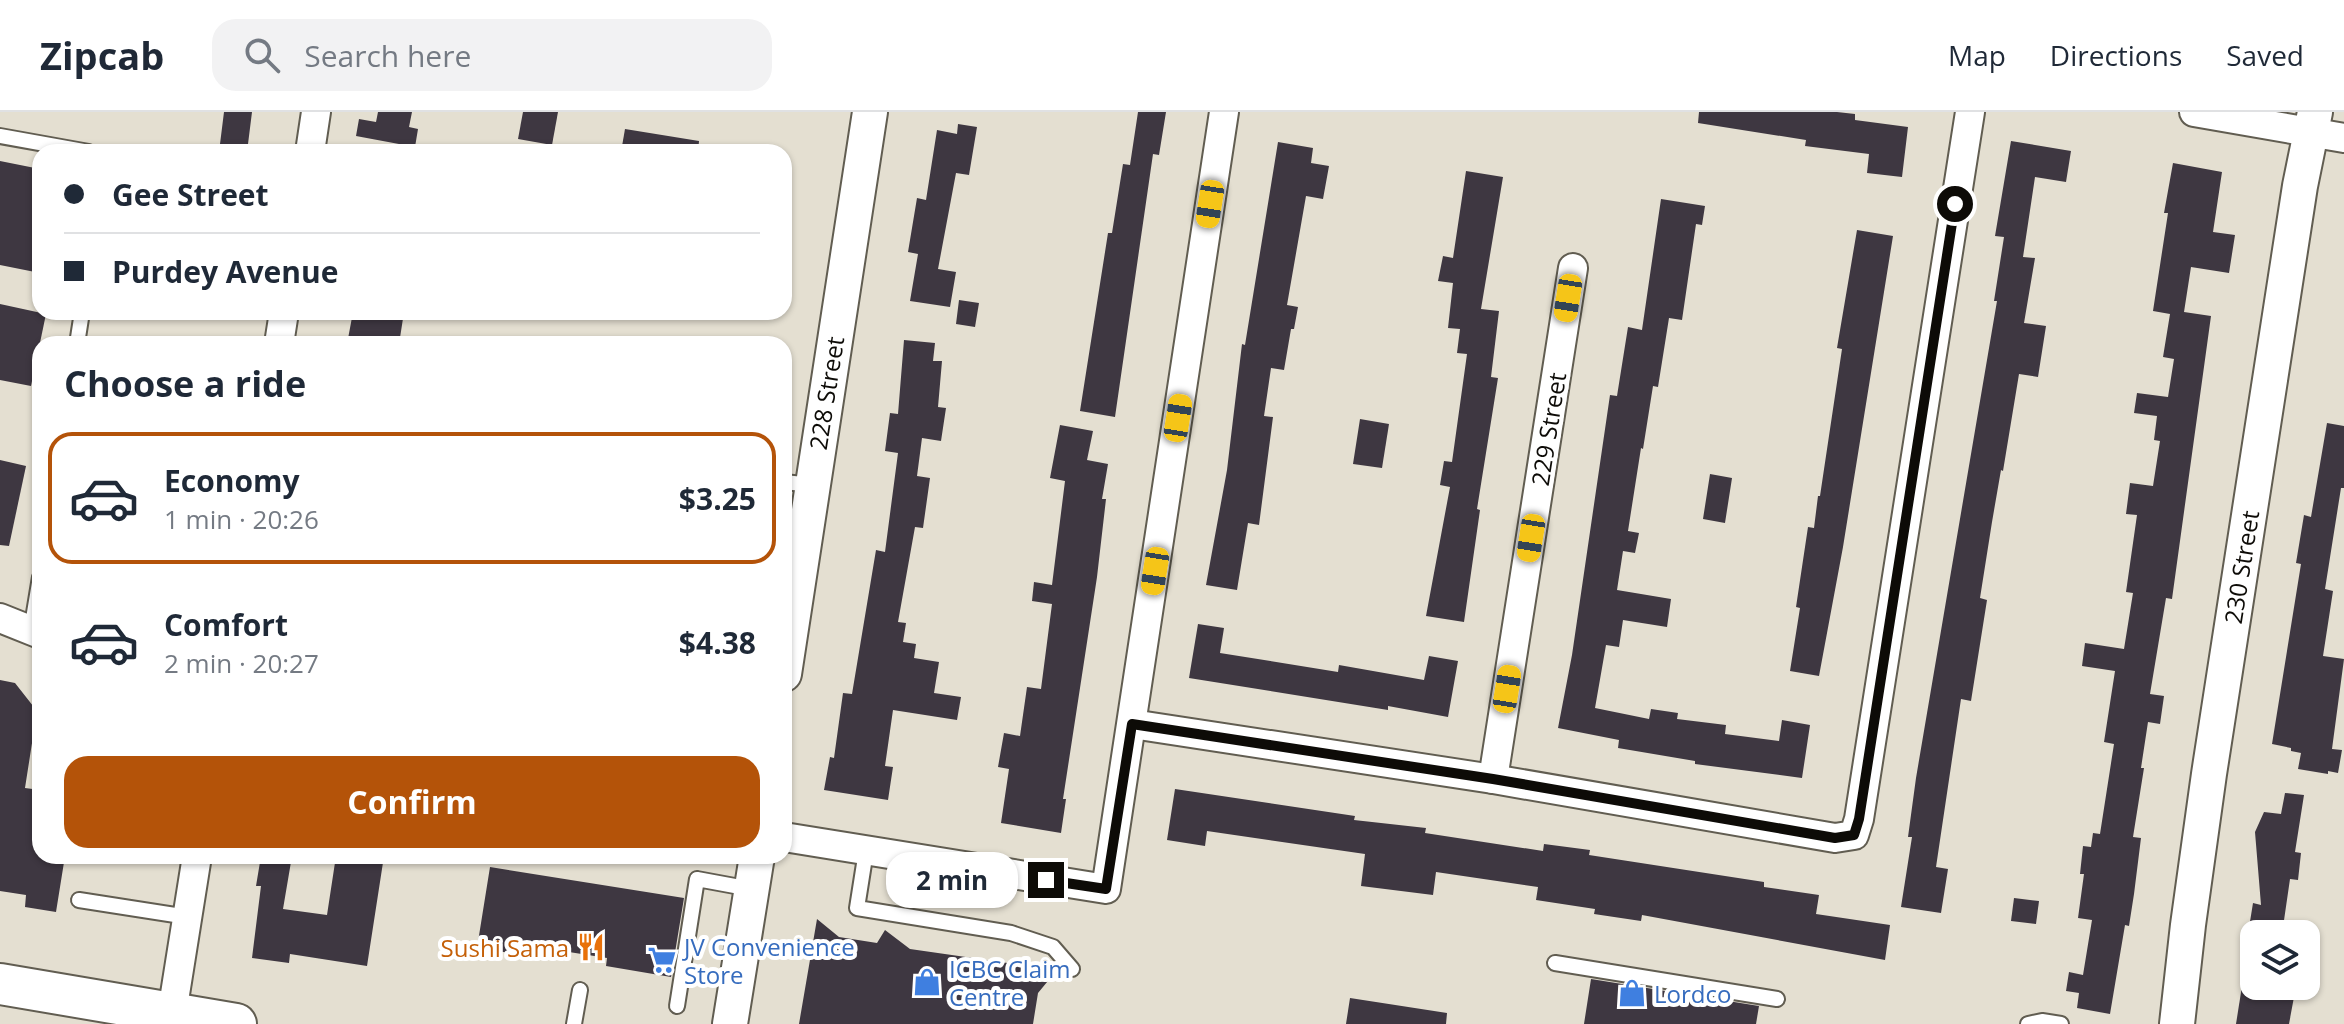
<!DOCTYPE html>
<meta charset="utf-8">
<style>
:root{--surface:#fff;--page:#f2f2f3;--text:#1f2937;--muted:#747a83;--line:#e0e1e3;--accent:#b45309}
body{margin:0;font-family:"Open Sans",sans-serif;background:var(--page);color:var(--text);height:100vh;display:flex;flex-direction:column;font-size:30px;white-space:nowrap}
*{box-sizing:border-box;margin:0}
p{font-size:26px;color:var(--muted)}
.icon{flex:none;width:44px;height:44px;fill:none;stroke:currentColor;stroke-width:2;stroke-linecap:round;stroke-linejoin:round}
.map{position:relative;flex:1;overflow:hidden}
.details{position:absolute;left:32px;top:224px;width:760px;height:528px;display:flex;flex-direction:column;background:var(--surface);border-radius:24px;box-shadow:0 2px 6px #0004}
.details>*{flex:none}
.hud{position:absolute;left:32px;top:32px;width:760px;height:176px;border-radius:24px;box-shadow:0 2px 6px #0004;display:grid;align-content:center;height:176px;padding:0 32px;background:var(--surface)}
.controls{position:absolute;left:2240px;top:808px;display:grid;gap:16px}
.controls a{display:grid;place-items:center;width:80px;height:80px;border-radius:16px;background:var(--surface);box-shadow:0 2px 6px #0004;font-size:40px}
.end{position:absolute;width:36px;height:36px;margin:-18px;border:10px solid #0d0b07;background:#fff;box-shadow:0 0 0 4px #fff}
.from{border-radius:50%}
.bubble{position:absolute;height:56px;border-radius:24px;background:var(--surface);box-shadow:0 2px 6px #0004;font-size:26px;font-weight:700;line-height:56px;text-align:center}
.car{position:absolute;width:24px;height:48px;margin:-24px -12px;border-radius:10px;box-shadow:0 0 6px 2px #0007;background:linear-gradient(#f5c518 24%,#345 0 40%,#f5c518 0 76%,#345 0 86%,#f5c518 0)}
.hud b{display:flex;align-items:center;gap:28px;height:76px;font-size:30px}
.hud b+b{border-top:2px solid var(--line)}
.hud i{width:20px;height:20px;background:var(--text)}
ul{padding:0;list-style:none}
li{display:flex;align-items:center;gap:24px;height:132px;margin:0 16px 12px;padding:0 16px;border:4px solid transparent;border-radius:24px}
li div{flex:1}
li b{display:block;font-size:30px}
li em{font-style:normal;font-weight:700}
li.active{border-color:var(--accent)}
li>.icon{width:72px;height:72px;stroke-width:1.5}
h2{padding:0 32px;font-size:36px;line-height:96px}
.primary-button{display:flex;gap:16px;margin-top:auto;padding:16px 32px}
.primary-button a{flex:1;height:92px;border-radius:24px;background:var(--accent);color:#fff;font-size:32px;font-weight:700;line-height:92px;text-align:center}
header{display:flex;align-items:center;gap:48px;box-sizing:border-box;height:112px;padding:0 40px;background:var(--surface);border-bottom:2px solid var(--line)}
header strong{font-size:38px}
nav{display:flex;gap:44px;margin-inline-start:auto;font-size:28px}
.search{width:560px;height:72px;background:var(--page);display:flex;align-items:center;gap:20px;box-sizing:border-box;padding:0 28px;border-radius:24px;color:var(--muted);font-size:30px}
.map>svg:first-child{display:block}
</style>
<header>
<strong>Zipcab</strong>
<div class="search"><svg class="icon" aria-label="search" viewBox="0 0 24 24"><circle cx="10" cy="10" r="6"/><path d="M15 15l6 6"/></svg>Search here</div>
<nav><a>Map</a><a>Directions</a><a>Saved</a></nav>
</header>
<div class="map">
<svg width="2344" height="912" viewBox="0 0 2344 912">
<rect width="100%" height="100%" fill="#e4dfd1"/>
<g fill="#3e3741">
<path d="M224,0H252L247,40H219Z"/>
<path d="M378,0H412L409,15L418,17L415,35L356,24L359,7L376,10Z"/>
<path d="M523,0H558L552,33L518,27Z"/>
<path d="M1138,0H1166L1159,43L1153,42L1115,305L1080,299L1108,121H1112L1123,52L1130,53Z"/>
<path d="M1699,0H1837L1855,2V8L1908,15L1902,65L1867,61L1869,42L1805,34L1806,28L1698,11Z"/>
<path d="M958,12L977,15L969,63L956,61L938,157L956,160L950,195L910,189L918,142L908,140L917,86L926,88L937,18L957,22Z"/>
<path d="M625,17L699,29L698,40H621Z"/>
<path d="M2011,29L2071,39L2066,70L2035,65L2023,145L2035,146L2024,211L2046,214L2038,265L2019,262L2003,359L2001,358L1992,410L1980,486L1987,488L1971,589L1961,587L1936,755L1948,757L1941,801L1901,795L1912,725H1908L1916,666L1997,189H1994L2004,125L1995,124Z"/>
<path d="M1278,30L1313,36L1311,51L1329,54L1323,87L1306,84L1287,193L1298,195L1294,217H1291L1284,258L1271,256L1264,304L1273,305L1259,413L1248,411L1237,478L1206,473L1227,358L1242,232L1245,233Z"/>
<path d="M0,49L40,57V161L0,153Z"/>
<path d="M2173,51L2222,60L2213,120L2235,123L2229,161L2191,155L2184,200L2211,204L2172,487L2166,486L2150,582L2164,584L2160,612L2148,610L2141,656H2144L2133,725L2141,726L2134,782L2129,814L2125,813L2110,902L2077,896L2079,881L2066,879L2069,860L2083,863L2092,808L2078,806L2084,762H2080L2083,734L2091,735L2093,721L2100,722L2114,632L2104,630L2115,559L2082,554L2085,531L2124,537L2133,481L2126,480L2137,403L2126,402L2130,371L2153,374L2160,329L2154,328L2157,304L2134,301L2137,281L2168,285L2174,247L2163,245L2170,202L2153,199L2168,101H2164Z"/>
<path d="M1466,59L1503,65L1481,197L1499,199L1491,265L1498,266L1477,397L1480,398L1464,510L1426,504L1450,375L1440,373L1444,349L1452,350L1467,242L1457,241L1460,217L1448,216L1453,171L1438,169L1443,144L1453,146Z"/>
<path d="M1661,87L1705,94L1702,113L1696,112L1682,208L1669,206L1658,275L1653,274L1643,337L1641,336L1628,419L1639,421L1635,441L1623,439L1617,478L1671,487L1667,515L1623,508L1619,535L1606,533L1595,596L1649,607L1651,597L1678,601L1677,607L1726,613L1725,622L1779,629L1782,608L1810,613L1802,666L1695,652V649L1618,636L1619,628L1558,616L1572,543L1610,283L1617,284L1628,215L1642,218Z"/>
<path d="M1857,118L1893,124L1843,435L1819,564L1790,559L1800,496L1796,495L1808,415L1814,416L1818,384H1820L1842,237L1837,236Z"/>
<path d="M959,188L979,191L975,215L956,212Z"/>
<path d="M0,192L46,202L31,274L0,268Z"/>
<path d="M353,200H404L399,232H347Z"/>
<path d="M904,228L935,231L933,249H942L938,295L946,296L941,329L922,326L917,364L930,366L923,416L915,415L898,510L906,511L903,530L916,532L914,546L939,550L934,581L961,585L957,608L893,598L885,654L893,655L888,688L824,678L830,645L834,646L843,581L852,582L876,438L885,440L898,341L885,339L890,301L898,302Z"/>
<path d="M1360,307L1389,312L1382,356L1353,352Z"/>
<path d="M2327,311L2344,314V376H2341L2325,477L2333,479L2323,544L2344,547L2332,637L2342,638L2338,661L2328,659V662L2298,657L2301,641L2291,639V636L2272,632L2301,452L2296,451L2304,403L2311,405Z"/>
<path d="M1060,313L1093,319L1087,348L1108,352L1102,387H1106L1097,465L1063,687H1066L1061,721L1001,711L1009,657L998,655L1004,621L1020,624L1027,575L1041,577L1052,492L1032,489L1034,470L1052,473L1065,369L1050,366Z"/>
<path d="M0,348L26,354L9,434L0,433Z"/>
<path d="M1710,362L1732,366L1725,411L1703,407Z"/>
<path d="M1198,512L1224,516L1220,541L1338,560L1339,553L1424,568L1429,544L1458,549L1448,605L1388,594V598L1189,566Z"/>
<path d="M0,568L15,571L37,599L25,676L40,678V744H65L56,800L25,795L26,783L0,779Z"/>
<path d="M1175,677L1355,704L1354,708L1426,716L1425,721L1543,739L1544,732L1590,738L1589,743L1764,770V775L1819,783L1816,802L1890,813L1885,848L1642,803L1641,809L1594,802L1595,797L1536,788L1538,775L1436,760L1433,783L1361,774L1365,742L1207,719L1205,734L1167,728Z"/>
<path d="M2285,681L2304,683L2295,740L2301,741L2298,768L2290,767L2282,822H2248L2253,791L2261,793L2255,720L2264,700L2281,702Z"/>
<path d="M261,744H292L283,797L327,803L336,744H384L367,854L290,842L289,851L252,846L261,774H256Z"/>
<path d="M490,755L684,786L671,865L606,854L607,846L550,837L549,847L477,836Z"/>
<path d="M2014,786L2039,789L2036,812L2011,809Z"/>
<path d="M817,807L839,825L877,831L885,818L910,837L1057,858L1038,881L1033,912H799Z"/>
<path d="M1591,867L1759,894L1756,912H1584Z"/>
<path d="M2242,874H2296L2289,912H2236Z"/>
<path d="M1350,886L1447,901L1446,912H1346Z"/>
</g>
<g fill="none" stroke-linecap="round" stroke-linejoin="round">
<defs>
<g id="service">
<path d="M0,24L89,40"/>
<path d="M77,232L82,200"/>
<path d="M784,370L812,373"/>
<path d="M31,519L40,465"/>
<path d="M866,739L857,796L1011,821L1053,835L1072,857"/>
<path d="M79,788L188,805"/>
<path d="M1555,851L1777,887"/>
<path d="M677,894L697,767L751,777"/>
<path d="M574,912L580,878"/>
<path d="M2028,912L2042,909L2061,912"/>
</g>
<g id="minor">
<path d="M2194,0L2344,26"/>
<path d="M310,40L316,0"/>
<path d="M279,232L284,200"/>
<path d="M0,506L40,522"/>
<path d="M1132,612L1493,667L1835,726L1854,723L1859,707L1970,0"/>
<path d="M1493,667L1573,156"/>
<path d="M784,725L1106,777L1224,0"/>
<path d="M172,901L197,744"/>
</g>
<g id="tertiary">
<path d="M784,562L870,0"/>
<path d="M730,912L757,744"/>
<path d="M2177,912L2188,813L2209,662L2300,74L2315,0"/>
</g>
<path id="secondary" d="M0,872L236,912"/>
</defs>
<use href="#service" stroke="#615d51" stroke-width="18"/>
<use href="#minor" stroke="#615d51" stroke-width="32"/>
<use href="#tertiary" stroke="#615d51" stroke-width="38"/>
<use href="#secondary" stroke="#615d51" stroke-width="44"/>
<use href="#service" stroke="#fff" stroke-width="14"/>
<use href="#minor" stroke="#fff" stroke-width="28"/>
<use href="#tertiary" stroke="#fff" stroke-width="34"/>
<use href="#secondary" stroke="#fff" stroke-width="40"/>
</g>
<g fill="none" stroke-linecap="round" stroke-linejoin="round">
<path stroke="#0d0b07" stroke-width="10" d="M1046,768L1106,777L1132,612L1493,667L1835,726L1854,723L1859,707L1955,92"/>
</g>
<defs>
<symbol id="restaurant-bare" viewBox="-9 -9 18 18"><path d="M-5-6h1v4h1v-4h1v4h1v-4h1v5L-1.5 .5V6h-2V.5L-5-1ZM5-6V6H3V1.5H1.5Q1.5-4 5-6Z" fill="#e8710a" stroke="#fff" stroke-width="2.5" paint-order="stroke"/></symbol>
<symbol id="supermarket-bare" viewBox="-9 -9 18 18"><path d="M-6-5.5h2.5l.6 2H6L4.5 2H-2.5L-4.4-4H-6ZM-1.5 3.2a1.3 1.3 0 1 0 .1 0ZM3 3.2a1.3 1.3 0 1 0 .1 0Z" fill="#3f7fe0" stroke="#fff" stroke-width="2.5" paint-order="stroke"/></symbol>
<symbol id="shop-bare" viewBox="-9 -9 18 18"><path d="M-5-2.5h2.3a2.7 3.5 0 0 1 5.4 0H5L5.5 6h-11ZM-1.5-2.5h3a1.5 2.3 0 0 0-3 0Z" fill="#3f7fe0" stroke="#fff" stroke-width="2.5" paint-order="stroke"/></symbol>
</defs>
<g fill-rule="evenodd">
<use href="#restaurant-bare" x="571" y="815" width="40" height="40"/>
<use href="#supermarket-bare" x="642" y="828" width="40" height="40"/>
<use href="#shop-bare" x="907" y="850" width="40" height="40"/>
<use href="#shop-bare" x="1612" y="861" width="40" height="40"/>
</g>
<g text-anchor="middle" dominant-baseline="central" stroke-width="8" stroke-linejoin="round" paint-order="stroke">
<g font-size="24" fill="#0d0b07" stroke="#fff">
<text transform="translate(826 281) rotate(-81)">228 Street</text>
<text transform="translate(1548 317) rotate(-81)">229 Street</text>
<text transform="translate(2241 455) rotate(-81)">230 Street</text>
</g>
<g font-size="24" fill="#366cbe" stroke="#fff" text-anchor="start">
<text x="684" y="834">JV Convenience<tspan x="684" dy="28">Store</tspan></text>
<text x="949" y="856">ICBC Claim<tspan x="949" dy="28">Centre</tspan></text>
<text x="1654" y="881">Lordco</text>
</g>
<g font-size="24" fill="#c56008" stroke="#fff" text-anchor="end">
<text x="569" y="835">Sushi Sama</text>
</g>
</g>
</svg>
<div class="controls">
<a><svg class="icon" aria-label="layers" viewBox="0 0 24 24"><path d="M12 4l9 5-9 5-9-5zM3 14l9 5 9-5"/></svg></a>
</div>
<i class="end from" style="left:1955px;top:92px"></i>
<i class="end" style="left:1046px;top:768px"></i>
<div class="bubble" style="left:886px;top:740px;width:132px">2 min</div>
<i class="car" style="left:1210px;top:92px;rotate:189deg"></i>
<i class="car" style="left:1568px;top:186px;rotate:189deg"></i>
<i class="car" style="left:1178px;top:306px;rotate:9deg"></i>
<i class="car" style="left:1531px;top:426px;rotate:189deg"></i>
<i class="car" style="left:1155px;top:459px;rotate:189deg"></i>
<i class="car" style="left:1507px;top:577px;rotate:9deg"></i>
<div class="hud">
<b><i class="from"></i>Gee Street</b>
<b><i></i>Purdey Avenue</b>
</div>
<section class="details">
<h2>Choose a ride</h2>
<ul>
<li class="active"><svg class="icon" aria-label="car" viewBox="0 0 24 24"><path d="M5 17H2v-5l4-1 3-4h7l3 4 3 1v5h-3M9 17h6M6 11h13"/><circle cx="7" cy="17" r="2"/><circle cx="17" cy="17" r="2"/></svg><div><b>Economy</b><p>1 min · 20:26</p></div><em>$3.25</em></li>
<li><svg class="icon" aria-label="car" viewBox="0 0 24 24"><path d="M5 17H2v-5l4-1 3-4h7l3 4 3 1v5h-3M9 17h6M6 11h13"/><circle cx="7" cy="17" r="2"/><circle cx="17" cy="17" r="2"/></svg><div><b>Comfort</b><p>2 min · 20:27</p></div><em>$4.38</em></li>
</ul>
<div class="primary-button"><a>Confirm</a></div>
</section>
</div>
